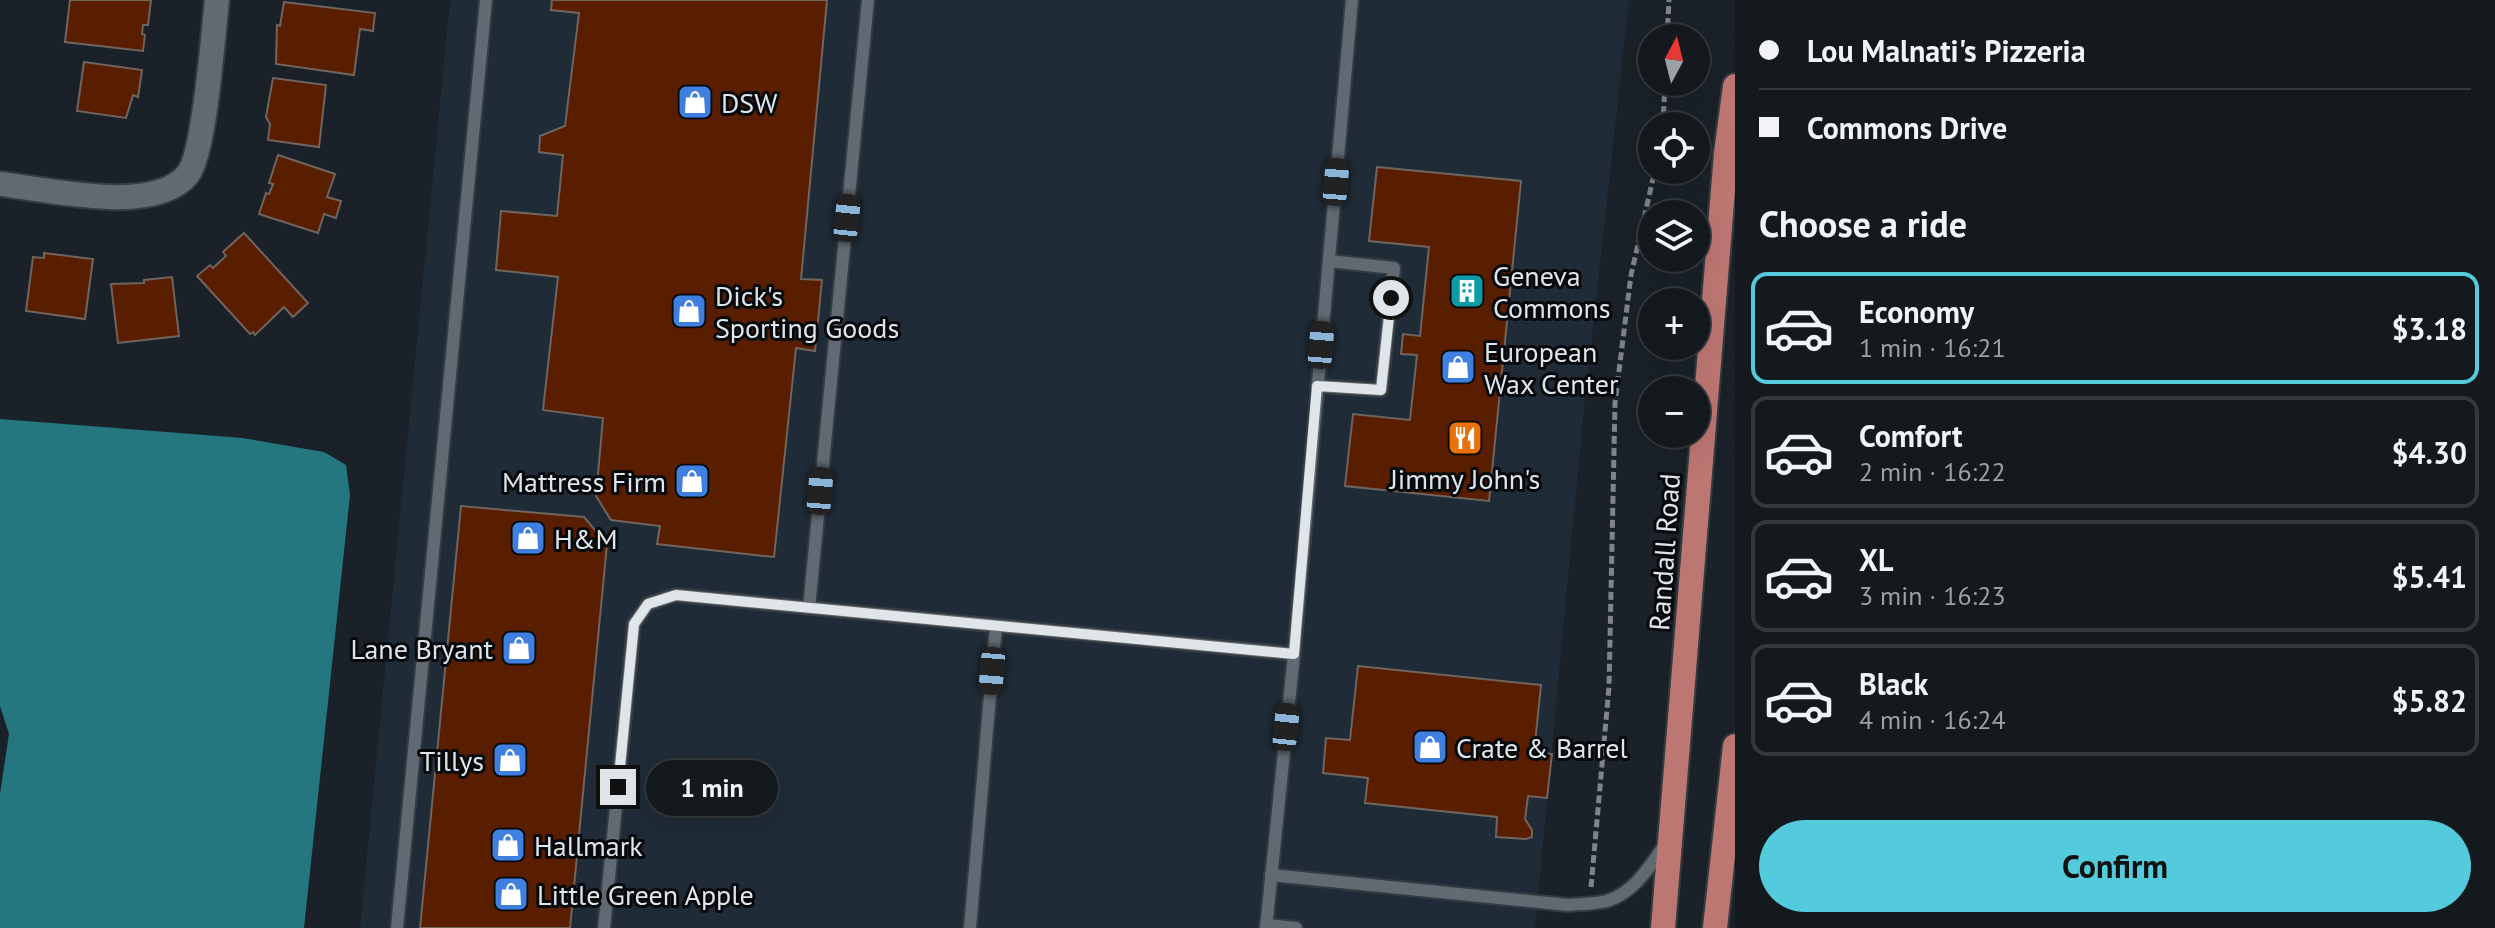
<!DOCTYPE html>
<meta charset="utf-8">
<style>
:root{--surface:#14191e;--page:#21262b;--text:#f1f3f6;--muted:#9da0a4;--line:#33383c;--accent:#53cbdc}
body{margin:0;font-family:"PT Sans",sans-serif;background:var(--page);color:var(--text);height:100vh;display:flex;flex-direction:column;font-size:30px;white-space:nowrap}
*{box-sizing:border-box;margin:0}
p{font-size:26px;color:var(--muted)}
.icon{flex:none;width:44px;height:44px;fill:none;stroke:currentColor;stroke-width:2;stroke-linecap:round;stroke-linejoin:round}
.map{position:relative;flex:1;overflow:hidden}
.details{display:flex;flex-direction:column;background:var(--surface);width:760px}
.details>*{flex:none}
.banner{display:grid;align-content:center;height:176px;padding:0 24px;background:var(--surface)}
.needle{width:52px;rotate:7deg}
.buttons{position:absolute;left:1638px;top:24px;display:grid;gap:16px}
.buttons a{display:grid;place-items:center;width:72px;height:72px;border-radius:50%;background:var(--surface);box-shadow:0 8px 32px #0002,0 0 0 2px var(--line);font-size:40px}
.end{position:absolute;width:36px;height:36px;margin:-18px;border:10px solid #e0e5ea;background:#111;box-shadow:0 0 0 4px #111}
.from{border-radius:50%}
.bubble{position:absolute;height:56px;border-radius:28px;background:var(--surface);box-shadow:0 8px 32px #0002,0 0 0 2px var(--line);font-size:26px;font-weight:600;line-height:56px;text-align:center}
.car{position:absolute;width:24px;height:48px;margin:-24px -12px;border-radius:10px;box-shadow:0 0 6px 2px #0007;background:linear-gradient(#222 24%,#8ab4d8 0 40%,#222 0 76%,#8ab4d8 0 86%,#222 0)}
.banner b{display:flex;align-items:center;gap:28px;height:76px;font-size:30px}
.banner b+b{border-top:2px solid var(--line)}
.banner i{width:20px;height:20px;background:var(--text)}
ul{padding:0;list-style:none}
li{display:flex;align-items:center;gap:24px;height:112px;margin:0 16px 12px;padding:0 8px;border:4px solid var(--line);border-radius:16px}
li div{flex:1}
li b{display:block;font-size:30px}
li em{font-style:normal;font-weight:600}
li.on{border-color:var(--accent)}
li>.icon{width:72px;height:72px;stroke-width:1.5}
h2{padding:0 24px;font-size:36px;line-height:96px}
.action{display:flex;gap:16px;margin-top:auto;padding:16px 24px}
.action a{flex:1;height:92px;border-radius:48px;background:var(--accent);color:#111;font-size:32px;font-weight:600;line-height:92px;text-align:center}
main{display:flex;flex:1;min-height:0}
.map>svg:first-child{display:block}
</style>
<main>
<div class="map">
<svg width="1735" height="928" viewBox="0 0 1735 928">
<rect width="100%" height="100%" fill="#1a2128"/>
<path fill="#1f2b36" d="M450,0H1629L1583,419L1535,928H360Z"/>
<path fill="#24777e" d="M0,419L243,438L324,452L346,465L350,495L304,928H0V794L9,734L0,706Z"/>
<g fill="#591d00" stroke="#70645f" stroke-width="2">
<path d="M70,0H151L148,25H143L142,34L145,35L143,51L65,42Z"/>
<path d="M552,0H827L801,279L822,280L815,351L796,348L774,557L657,544L660,526L611,520L596,496L603,418L543,410L558,277L496,270L501,211L557,216L563,155L539,152L540,136L565,126L579,13L551,10Z"/>
<path d="M284,2L375,13L373,31L360,29L354,75L276,64L277,25L280,26Z"/>
<path d="M84,62L142,70L138,97L133,95L126,118L77,111Z"/>
<path d="M273,78L326,85L319,147L268,140L270,124L266,117Z"/>
<path d="M278,155L335,174L327,197L341,201L336,218L324,214L318,233L259,214L266,193L269,194L273,184L269,183Z"/>
<path d="M1377,167L1521,181L1489,501L1345,486L1353,414L1410,420L1417,355L1401,354L1403,334L1420,336L1429,247L1369,241Z"/>
<path d="M244,233L308,303L293,317L284,307L255,335L253,332L250,334L197,276L210,265L213,268L226,256L223,252Z"/>
<path d="M44,253L93,259L85,319L26,311L33,257L44,258Z"/>
<path d="M172,277L179,336L118,343L111,284L144,283V280Z"/>
<path d="M461,506L584,517L607,544L570,928H420Z"/>
<path d="M1358,666L1541,685L1534,753L1552,754L1547,798L1528,796L1525,819L1532,830V837L1526,839L1496,837L1497,817L1365,803L1368,778L1323,773L1326,738L1350,740Z"/>
</g>
<g fill="none" stroke-linecap="round" stroke-linejoin="round">
<defs>
<g id="lane">
<path d="M1317,386L1381,390L1394,268L1329,261"/>
<path d="M809,608L868,0"/>
<path d="M1271,875L1568,905C1581,904 1595,904 1607,901C1634,893 1651,865 1666,843"/>
<path d="M1266,925L1296,928"/>
<path d="M397,928L486,0"/>
<path d="M604,928L634,624L648,604L676,595L1294,654"/>
<path d="M970,928L996,626"/>
<path d="M1266,928L1294,654L1352,0"/>
</g>
<path id="street" d="M0,184C46,189 155,216 188,174C205,152 213,34 217,0"/>
<g id="primary">
<path d="M1663,928L1726,153L1735,86"/>
<path d="M1715,928L1735,746"/>
</g>
</defs>
<use href="#lane" stroke="#353b41" stroke-width="16"/>
<use href="#street" stroke="#353b41" stroke-width="28"/>
<use href="#primary" stroke="#353b41" stroke-width="28"/>
<g stroke="#7e848a" stroke-width="5" stroke-dasharray="8 4" stroke-linecap="butt">
<path d="M1667,38L1669,0"/>
<path d="M1663,126L1665,82"/>
<path d="M1591,887L1609,687L1615,403L1631,275L1655,170"/>
</g>
<use href="#lane" stroke="#616a72" stroke-width="12"/>
<use href="#street" stroke="#616a72" stroke-width="24"/>
<use href="#primary" stroke="#bd7773" stroke-width="24"/>
</g>
<g fill="none" stroke-linecap="round" stroke-linejoin="round">
<path stroke="#e0e5ea" stroke-width="10" d="M618,787L634,624L648,604L676,595L1294,654L1317,386L1381,390L1391,298"/>
</g>
<defs>
<symbol id="shop-square" viewBox="-11 -11 22 22"><rect x="-9" y="-9" width="18" height="18" rx="4" fill="#3f7fe0" stroke="#070a0d"/><path d="M-5-2.5h2.3a2.7 3.5 0 0 1 5.4 0H5L5.5 6h-11ZM-1.5-2.5h3a1.5 2.3 0 0 0-3 0Z" fill="#fff"/></symbol>
<symbol id="building-square" viewBox="-11 -11 22 22"><rect x="-9" y="-9" width="18" height="18" rx="4" fill="#0f9aa8" stroke="#070a0d"/><path d="M-4-6H4V6H1V3H-1V6H-4ZM-2.5-4.3h1.7v1.8h-1.7ZM.8-4.3h1.7v1.8H.8ZM-2.5-1h1.7V.8h-1.7ZM.8-1h1.7V.8H.8Z" fill="#fff"/></symbol>
<symbol id="restaurant-square" viewBox="-11 -11 22 22"><rect x="-9" y="-9" width="18" height="18" rx="4" fill="#e8710a" stroke="#070a0d"/><path d="M-5-6h1v4h1v-4h1v4h1v-4h1v5L-1.5 .5V6h-2V.5L-5-1ZM5-6V6H3V1.5H1.5Q1.5-4 5-6Z" fill="#fff"/></symbol>
</defs>
<g fill-rule="evenodd">
<use href="#shop-square" x="675" y="82" width="40" height="40"/>
<use href="#building-square" x="1447" y="271" width="40" height="40"/>
<use href="#shop-square" x="669" y="291" width="40" height="40"/>
<use href="#shop-square" x="1438" y="347" width="40" height="40"/>
<use href="#restaurant-square" x="1445" y="418" width="40" height="40"/>
<use href="#shop-square" x="672" y="461" width="40" height="40"/>
<use href="#shop-square" x="508" y="518" width="40" height="40"/>
<use href="#shop-square" x="499" y="628" width="40" height="40"/>
<use href="#shop-square" x="1410" y="727" width="40" height="40"/>
<use href="#shop-square" x="490" y="740" width="40" height="40"/>
<use href="#shop-square" x="488" y="825" width="40" height="40"/>
<use href="#shop-square" x="491" y="874" width="40" height="40"/>
</g>
<g text-anchor="middle" dominant-baseline="central" stroke-width="6" stroke-linejoin="round" paint-order="stroke">
<g font-size="28" fill="#e0e5ea" stroke="#070a0d" text-anchor="start">
<text x="721" y="102">DSW</text>
<text x="1493" y="275">Geneva<tspan x="1493" dy="32">Commons</tspan></text>
<text x="715" y="295">Dick's<tspan x="715" dy="32">Sporting Goods</tspan></text>
<text x="1484" y="351">European<tspan x="1484" dy="32">Wax Center</tspan></text>
<text x="1465" y="478" text-anchor="middle">Jimmy John's</text>
<text x="666" y="481" text-anchor="end">Mattress Firm</text>
<text x="554" y="538">H&amp;M</text>
<text x="493" y="648" text-anchor="end">Lane Bryant</text>
<text x="1456" y="747">Crate &amp; Barrel</text>
<text x="484" y="760" text-anchor="end">Tillys</text>
<text x="534" y="845">Hallmark</text>
<text x="537" y="894">Little Green Apple</text>
</g>
<g font-size="28" fill="#e0e5ea" stroke="#070a0d">
<text transform="translate(1664 552) rotate(-86)">Randall Road</text>
</g>
</g>
</svg>
<div class="buttons">
<a><svg class="needle" viewBox="-14 -14 28 28"><path d="M0-13l5 13h-10z" fill="#e53935"/><path d="M0 13l5-13h-10z" fill="#9da0a4"/></svg></a>
<a><svg class="icon" aria-label="locate" viewBox="0 0 24 24"><circle cx="12" cy="12" r="6"/><path d="M12 2v4M12 18v4M2 12h4M18 12h4"/></svg></a>
<a><svg class="icon" aria-label="layers" viewBox="0 0 24 24"><path d="M12 4l9 5-9 5-9-5zM3 14l9 5 9-5"/></svg></a>
<a>+</a>
<a>−</a>
</div>
<i class="end from" style="left:1391px;top:298px"></i>
<i class="end" style="left:618px;top:787px"></i>
<div class="bubble" style="left:646px;top:760px;width:132px">1 min</div>
<i class="car" style="left:1336px;top:182px;rotate:5deg"></i>
<i class="car" style="left:847px;top:218px;rotate:6deg"></i>
<i class="car" style="left:1321px;top:345px;rotate:5deg"></i>
<i class="car" style="left:820px;top:491px;rotate:5deg"></i>
<i class="car" style="left:992px;top:671px;rotate:185deg"></i>
<i class="car" style="left:1286px;top:727px;rotate:6deg"></i>
</div>
<section class="details">
<div class="banner">
<b><i class="from"></i>Lou Malnati's Pizzeria</b>
<b><i></i>Commons Drive</b>
</div>
<h2>Choose a ride</h2>
<ul>
<li class="on"><svg class="icon" aria-label="car" viewBox="0 0 24 24"><path d="M5 17H2v-5l4-1 3-4h7l3 4 3 1v5h-3M9 17h6M6 11h13"/><circle cx="7" cy="17" r="2"/><circle cx="17" cy="17" r="2"/></svg><div><b>Economy</b><p>1 min · 16:21</p></div><em>$3.18</em></li>
<li><svg class="icon" aria-label="car" viewBox="0 0 24 24"><path d="M5 17H2v-5l4-1 3-4h7l3 4 3 1v5h-3M9 17h6M6 11h13"/><circle cx="7" cy="17" r="2"/><circle cx="17" cy="17" r="2"/></svg><div><b>Comfort</b><p>2 min · 16:22</p></div><em>$4.30</em></li>
<li><svg class="icon" aria-label="car" viewBox="0 0 24 24"><path d="M5 17H2v-5l4-1 3-4h7l3 4 3 1v5h-3M9 17h6M6 11h13"/><circle cx="7" cy="17" r="2"/><circle cx="17" cy="17" r="2"/></svg><div><b>XL</b><p>3 min · 16:23</p></div><em>$5.41</em></li>
<li><svg class="icon" aria-label="car" viewBox="0 0 24 24"><path d="M5 17H2v-5l4-1 3-4h7l3 4 3 1v5h-3M9 17h6M6 11h13"/><circle cx="7" cy="17" r="2"/><circle cx="17" cy="17" r="2"/></svg><div><b>Black</b><p>4 min · 16:24</p></div><em>$5.82</em></li>
</ul>
<div class="action"><a>Confirm</a></div>
</section>
</main>
